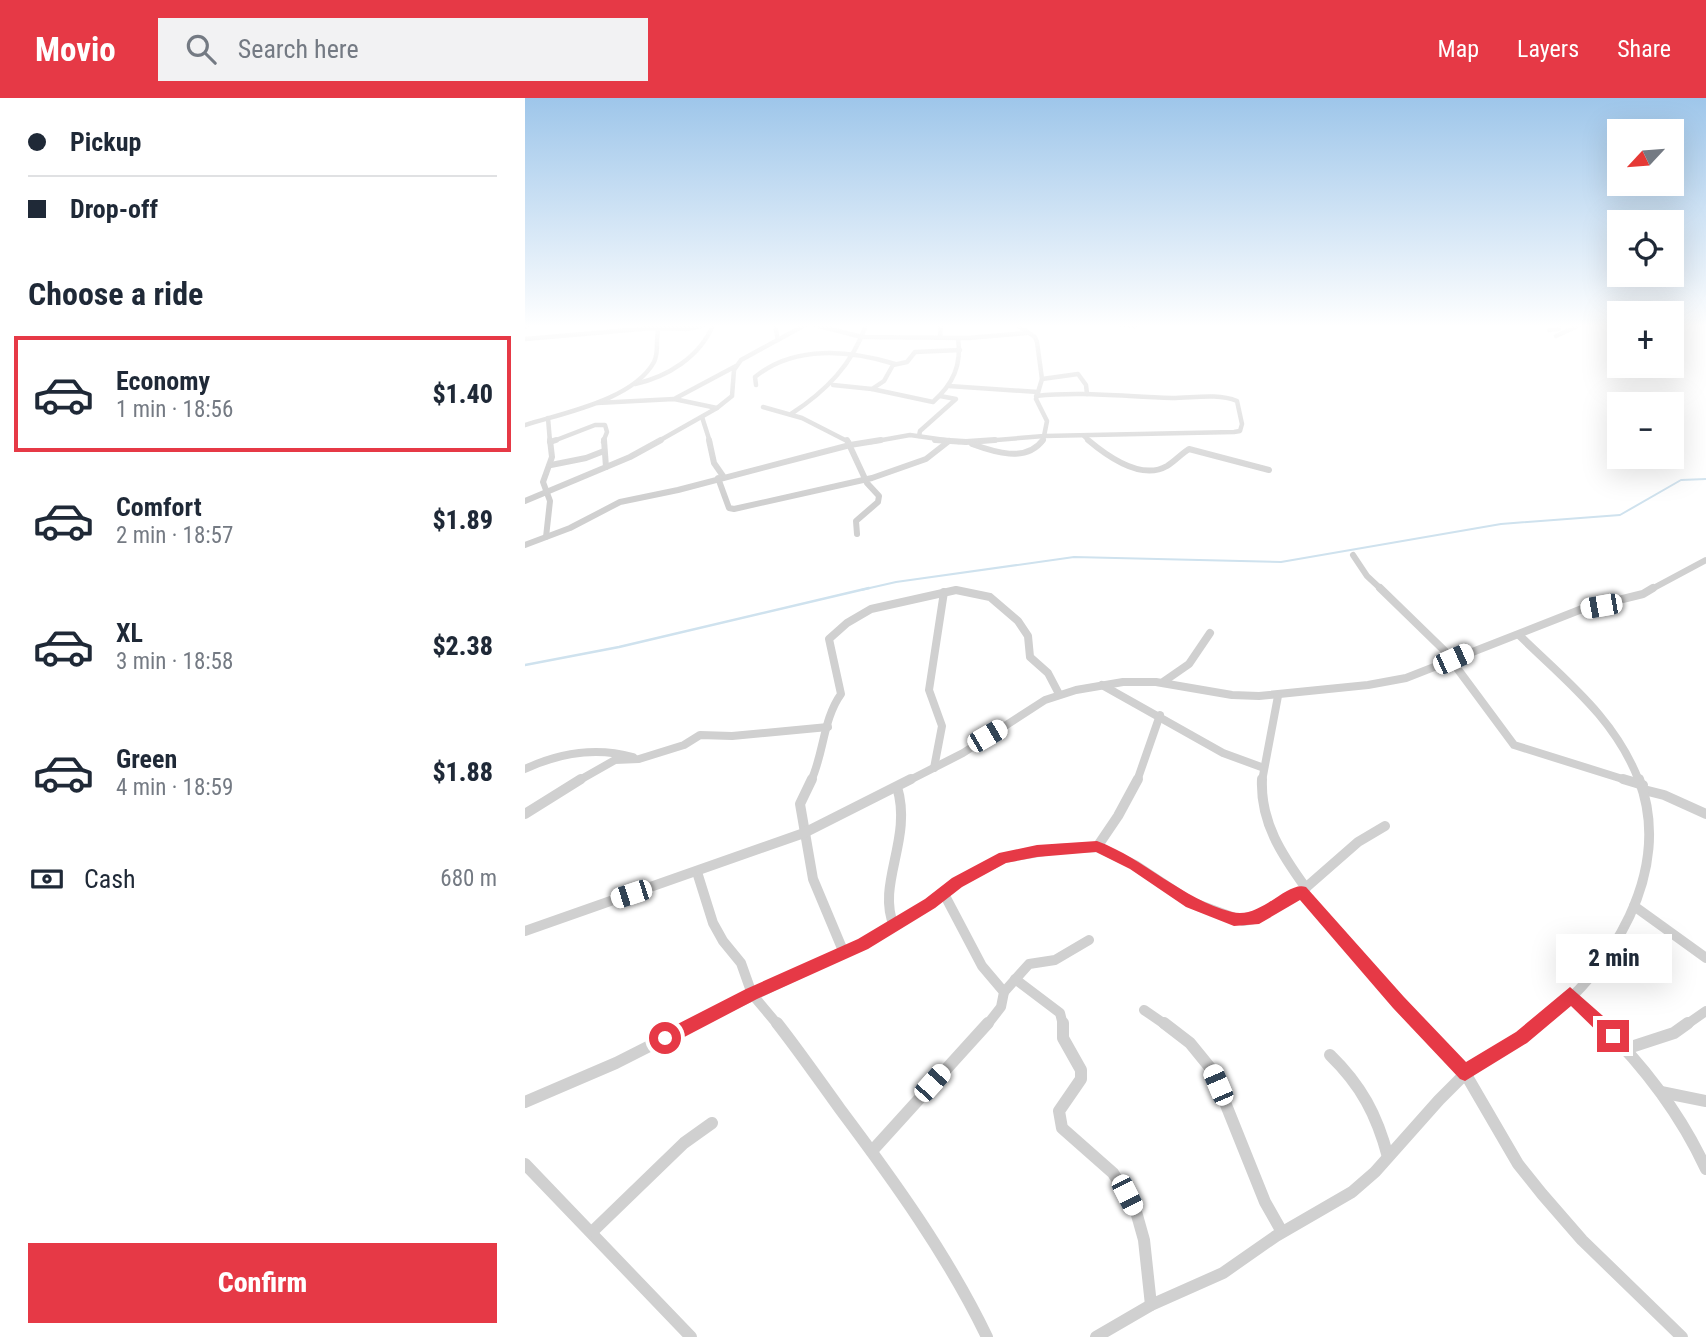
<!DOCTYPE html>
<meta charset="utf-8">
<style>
:root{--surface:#fff;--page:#f2f2f3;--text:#1f2937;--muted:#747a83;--line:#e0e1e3;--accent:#e63946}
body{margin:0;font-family:"Roboto Condensed",sans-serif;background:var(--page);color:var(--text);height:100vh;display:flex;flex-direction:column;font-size:26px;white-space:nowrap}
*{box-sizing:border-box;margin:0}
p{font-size:23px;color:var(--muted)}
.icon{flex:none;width:38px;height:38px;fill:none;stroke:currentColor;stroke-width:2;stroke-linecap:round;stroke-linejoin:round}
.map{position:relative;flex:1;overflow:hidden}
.details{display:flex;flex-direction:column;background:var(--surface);width:525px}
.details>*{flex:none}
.top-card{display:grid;align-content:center;height:154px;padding:0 28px;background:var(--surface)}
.needle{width:46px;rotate:244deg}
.fabs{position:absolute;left:1082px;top:21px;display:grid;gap:14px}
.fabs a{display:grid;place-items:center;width:77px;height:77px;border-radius:0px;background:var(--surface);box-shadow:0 7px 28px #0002;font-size:35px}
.end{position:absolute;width:32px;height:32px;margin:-16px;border:9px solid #e63946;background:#fff;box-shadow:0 0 0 4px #fff}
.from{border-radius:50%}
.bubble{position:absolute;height:49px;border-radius:0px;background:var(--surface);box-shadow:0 7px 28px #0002;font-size:23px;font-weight:800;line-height:49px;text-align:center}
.car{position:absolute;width:21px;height:42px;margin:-21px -10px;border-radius:9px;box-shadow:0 0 5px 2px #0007;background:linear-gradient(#fff 24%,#345 0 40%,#fff 0 76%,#345 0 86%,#fff 0)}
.top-card b{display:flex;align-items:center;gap:24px;height:66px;font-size:26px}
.top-card b+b{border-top:2px solid var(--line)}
.top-card i{width:18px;height:18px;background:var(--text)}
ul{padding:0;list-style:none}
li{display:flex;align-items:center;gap:21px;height:116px;margin:0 14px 10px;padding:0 14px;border:4px solid transparent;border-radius:0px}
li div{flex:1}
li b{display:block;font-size:26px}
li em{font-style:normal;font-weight:800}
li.selected{border-color:var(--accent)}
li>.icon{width:63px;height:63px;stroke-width:1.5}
h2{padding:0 28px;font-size:32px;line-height:84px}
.pay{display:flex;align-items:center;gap:18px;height:77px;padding:0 28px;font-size:26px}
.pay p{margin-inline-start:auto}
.cta{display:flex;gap:14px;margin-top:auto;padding:14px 28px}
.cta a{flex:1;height:80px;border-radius:0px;background:var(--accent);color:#fff;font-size:28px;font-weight:800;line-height:80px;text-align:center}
header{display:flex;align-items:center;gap:42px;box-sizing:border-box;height:98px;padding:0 35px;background:var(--accent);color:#fff}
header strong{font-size:33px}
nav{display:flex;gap:38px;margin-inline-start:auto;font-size:24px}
.search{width:490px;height:63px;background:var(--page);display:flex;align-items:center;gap:18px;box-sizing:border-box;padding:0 24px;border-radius:0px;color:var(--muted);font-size:26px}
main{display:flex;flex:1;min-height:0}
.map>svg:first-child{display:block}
</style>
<header>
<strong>Movio</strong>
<div class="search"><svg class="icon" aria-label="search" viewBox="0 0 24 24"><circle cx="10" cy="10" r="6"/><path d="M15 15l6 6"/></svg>Search here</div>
<nav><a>Map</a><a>Layers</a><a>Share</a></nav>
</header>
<main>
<section class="details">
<div class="top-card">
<b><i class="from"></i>Pickup</b>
<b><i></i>Drop-off</b>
</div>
<h2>Choose a ride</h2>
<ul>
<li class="selected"><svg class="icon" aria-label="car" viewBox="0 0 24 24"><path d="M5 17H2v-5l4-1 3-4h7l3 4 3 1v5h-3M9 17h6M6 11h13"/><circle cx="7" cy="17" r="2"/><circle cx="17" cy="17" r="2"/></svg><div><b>Economy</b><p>1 min · 18:56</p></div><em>$1.40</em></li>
<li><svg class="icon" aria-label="car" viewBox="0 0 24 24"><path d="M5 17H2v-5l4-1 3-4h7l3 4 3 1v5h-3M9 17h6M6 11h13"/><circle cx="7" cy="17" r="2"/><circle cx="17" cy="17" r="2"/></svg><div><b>Comfort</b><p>2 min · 18:57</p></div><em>$1.89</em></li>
<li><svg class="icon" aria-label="car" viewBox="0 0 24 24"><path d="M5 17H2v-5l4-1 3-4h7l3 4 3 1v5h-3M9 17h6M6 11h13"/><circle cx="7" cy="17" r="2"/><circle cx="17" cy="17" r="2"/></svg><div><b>XL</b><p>3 min · 18:58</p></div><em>$2.38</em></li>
<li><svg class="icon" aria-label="car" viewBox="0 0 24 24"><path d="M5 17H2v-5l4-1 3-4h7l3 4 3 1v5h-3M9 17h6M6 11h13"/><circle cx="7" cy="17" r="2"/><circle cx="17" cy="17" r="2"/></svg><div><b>Green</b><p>4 min · 18:59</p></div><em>$1.88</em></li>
</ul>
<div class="pay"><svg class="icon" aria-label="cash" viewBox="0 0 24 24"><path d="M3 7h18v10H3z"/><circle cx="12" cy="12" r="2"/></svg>Cash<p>680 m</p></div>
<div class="cta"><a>Confirm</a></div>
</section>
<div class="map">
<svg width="1181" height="1239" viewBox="0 0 1181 1239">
<rect width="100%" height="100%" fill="#fff"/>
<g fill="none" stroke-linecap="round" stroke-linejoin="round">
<path stroke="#cfe2ee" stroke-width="2" d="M336,492L371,484L549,459L756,464L976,426L1095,417L1156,382L1181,381"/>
<path stroke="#cfe2ee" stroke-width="2.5" d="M0,567L94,549L344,490"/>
<g stroke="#d0d0d0" stroke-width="4.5">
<path d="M250,227L253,242"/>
<path d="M290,227L337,239L443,240L502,235"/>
<path d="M595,227L610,228"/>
<path d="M0,229L2,227"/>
<path d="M1024,232L1034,231L1035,227"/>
<path d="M1031,238L1055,227"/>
<path d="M415,239L416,227"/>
<path d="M0,241L128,230L161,231L181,227"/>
<path d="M517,281L553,276L561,287L562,296"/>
<path d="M110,286C142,279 175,259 188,227"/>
<path d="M231,287L230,279C269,247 324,252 370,266"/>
<path d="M308,287L347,291L408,304C428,286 437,267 433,240"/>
<path d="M424,288L513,294"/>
<path d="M347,291L359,283L368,267L382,264L390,254L435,252"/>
<path d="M511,298C557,293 602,299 647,300C668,300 692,295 712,303L717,326L715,333L709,334L519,338L517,344"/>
<path d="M151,300L211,268"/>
<path d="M72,305L149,301L192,310"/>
<path d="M238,309L277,320L324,344"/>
<path d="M266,316C301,293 327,267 341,227"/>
<path d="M177,319L185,344"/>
<path d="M23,320L25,344"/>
<path d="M0,327C38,315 108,302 129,264C135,252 129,239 135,227"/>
<path d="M394,338L395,333L431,301L415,298"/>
<path d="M559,338L565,344"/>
<path d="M26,344L70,327H80L82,334L78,344"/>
<path d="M132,344L192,310L207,298L209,272L216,262L280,227"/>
<path d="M346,344L385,337L434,344"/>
<path d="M447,344L519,338L522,323L511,301L517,281L512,244L510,239L492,227"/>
</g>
<g stroke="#d0d0d0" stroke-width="6">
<path d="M79,342L81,369"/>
<path d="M184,342L189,365L198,378"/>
<path d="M322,342L342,385L354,398L353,404L331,423L332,436"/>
<path d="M410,342L441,344L470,342"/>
<path d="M563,342C582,358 616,383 642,368C650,363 656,356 664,351L744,372"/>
<path d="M25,344L31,342"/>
<path d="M447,346C469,354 501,365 518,342"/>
<path d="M26,367L61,360L79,353"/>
<path d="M193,380L204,410L209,411L347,380L401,361L424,343"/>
<path d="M0,403L105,359L136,342"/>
<path d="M21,439L25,403L18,384L27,359L25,342"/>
<path d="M0,447L45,430L95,404L153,392L325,347L356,342"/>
<path d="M828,457L842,478L857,492"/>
<path d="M1125,492L1181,462"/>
</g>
<g stroke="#d0d0d0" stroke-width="8">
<path d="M855,490L928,561"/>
<path d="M994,537C1041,583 1090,620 1114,683"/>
<path d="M926,562L989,647L1104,683"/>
<path d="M638,584L664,566L685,535"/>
<path d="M577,587L698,655L739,670"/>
<path d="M409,670L417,628L404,592L419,494"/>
<path d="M0,671C34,655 71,649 108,659"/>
<path d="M53,683L90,662L114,661L159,647L175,637L207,638L303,629"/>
<path d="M286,683C299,655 298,621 316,596L304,541L322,525L346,511L431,492L465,499L493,523L503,538L505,559L523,575L534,596"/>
<path d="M383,683L438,655L520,602L551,592L598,584H631L707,597L734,598L843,587L881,580L1057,511L1118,496L1128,490"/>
<path d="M612,683L635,617"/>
<path d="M737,683L753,598"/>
</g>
<g stroke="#d0d0d0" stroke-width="10">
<path d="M287,681L275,706L288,781L319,855"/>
<path d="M737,681C735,724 757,757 781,790"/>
<path d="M1098,681L1118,687"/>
<path d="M1119,692L1139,697L1181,716"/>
<path d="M0,716L56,681"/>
<path d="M572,749L593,718L613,681"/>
<path d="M172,774L188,825L198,843L216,865L227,896L253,927"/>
<path d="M777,793L895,927"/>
<path d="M418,794L457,868L479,894L476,909L462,927"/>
<path d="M1109,808L1181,860"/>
<path d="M369,828C351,786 388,741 372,689"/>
<path d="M0,833L279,735L386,681"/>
<path d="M490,881L535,915L538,927"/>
<path d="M479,894L504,866L530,862L564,842"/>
<path d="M1045,897L1077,927"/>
<path d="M619,912L641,927"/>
<path d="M166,927L338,846L405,806L432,785L479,760L531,751L572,749L610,767L666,804L718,823L729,821L777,793L833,744L860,728"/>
<path d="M1014,927C1087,873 1149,773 1114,681"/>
<path d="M1161,927L1181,913"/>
</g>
<g stroke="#d0d0d0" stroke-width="12">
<path d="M252,925C274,953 294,982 315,1011C369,1083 423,1158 462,1239"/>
<path d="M538,925V940L556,972V981L534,1013L537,1030L588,1075L610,1110L619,1142L626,1207"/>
<path d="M639,925L665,945L687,972L740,1104L757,1134"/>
<path d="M893,925L940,975L993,1066L1017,1096L1057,1142L1157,1239"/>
<path d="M1075,925C1119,968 1155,1015 1181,1071"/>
<path d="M1100,951L1149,935L1163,925"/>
<path d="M805,957C836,987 852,1017 863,1059"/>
<path d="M1136,994L1181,1003"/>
<path d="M0,1004L91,965L170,925"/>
<path d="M347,1053L463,925"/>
<path d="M0,1066L166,1239"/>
<path d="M68,1133L159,1045L187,1025"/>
<path d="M571,1239L626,1207L698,1175L751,1138L827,1094L850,1074L914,1002L941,975L1016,925"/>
</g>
</g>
<linearGradient id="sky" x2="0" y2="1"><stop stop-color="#9ec6ea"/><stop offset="0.57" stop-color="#fff"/><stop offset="1" stop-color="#fff" stop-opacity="0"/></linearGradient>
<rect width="1181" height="400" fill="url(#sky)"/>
<path fill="#e63946" d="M572,743C620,761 657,801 707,814C736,822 762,782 781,789L879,899L941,964L991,934L1045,889L1094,932L1096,938L1094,944L1088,946L1083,944L1046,908L1002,945L940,983L935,981L868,910L775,802L734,826L709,828L661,809L605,771L571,754L512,759L481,765L437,789L410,810L343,851L232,901L146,946L140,948L135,946L132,940L135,935L221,891L333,841L400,801L427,780L474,755L512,747Z"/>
</svg>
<div class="fabs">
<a><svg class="needle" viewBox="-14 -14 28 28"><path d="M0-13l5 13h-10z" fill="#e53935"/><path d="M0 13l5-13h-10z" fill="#747a83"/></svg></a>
<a><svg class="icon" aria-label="locate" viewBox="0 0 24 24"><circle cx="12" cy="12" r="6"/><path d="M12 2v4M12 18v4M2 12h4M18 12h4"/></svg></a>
<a>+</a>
<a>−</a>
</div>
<i class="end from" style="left:140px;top:940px"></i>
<i class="end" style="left:1088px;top:938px"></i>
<div class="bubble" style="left:1031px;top:836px;width:116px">2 min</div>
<i class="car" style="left:1076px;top:508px;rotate:260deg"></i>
<i class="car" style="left:928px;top:561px;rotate:66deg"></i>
<i class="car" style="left:462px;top:638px;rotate:60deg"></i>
<i class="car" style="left:106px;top:796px;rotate:252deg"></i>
<i class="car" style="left:407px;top:985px;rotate:42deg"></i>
<i class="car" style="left:693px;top:987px;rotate:337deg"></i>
<i class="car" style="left:602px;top:1097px;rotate:153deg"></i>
</div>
</main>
